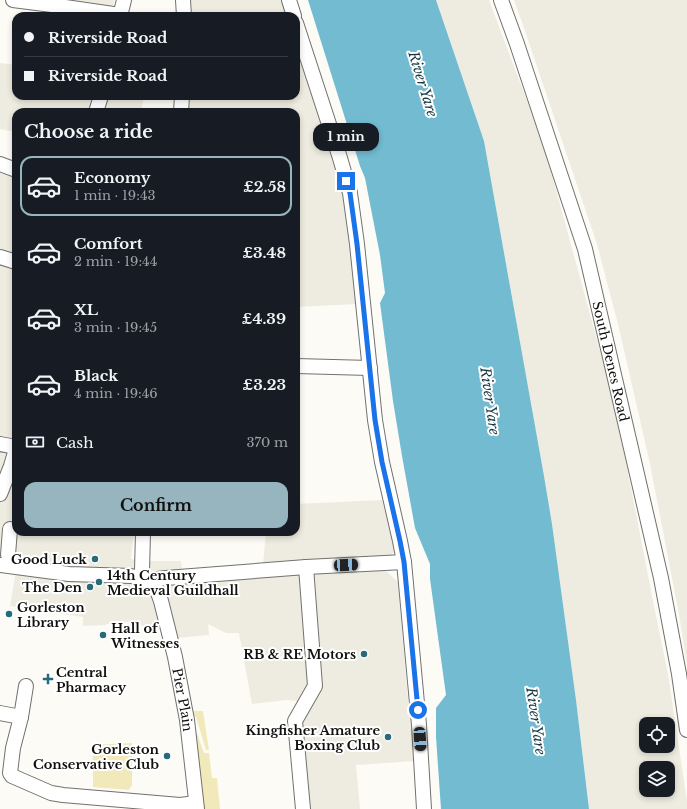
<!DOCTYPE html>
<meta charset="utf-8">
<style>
:root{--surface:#171b24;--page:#20242c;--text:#f1f3f6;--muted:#9ea1a6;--line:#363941;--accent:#96b5bf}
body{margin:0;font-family:"Libre Baskerville",serif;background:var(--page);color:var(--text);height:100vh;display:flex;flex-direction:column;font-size:15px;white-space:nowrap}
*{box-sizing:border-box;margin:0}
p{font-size:13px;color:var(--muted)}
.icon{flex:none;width:22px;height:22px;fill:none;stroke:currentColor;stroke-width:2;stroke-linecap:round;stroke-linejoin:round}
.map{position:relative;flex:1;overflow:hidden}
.side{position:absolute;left:12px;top:108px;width:288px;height:428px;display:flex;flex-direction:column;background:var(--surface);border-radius:12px;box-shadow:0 2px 6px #0003}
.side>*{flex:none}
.hud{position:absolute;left:12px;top:12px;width:288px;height:88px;border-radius:12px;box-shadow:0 2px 6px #0003;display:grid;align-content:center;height:88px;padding:0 12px;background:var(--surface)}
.tools{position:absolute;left:639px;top:717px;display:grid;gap:8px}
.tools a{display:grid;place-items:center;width:36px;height:36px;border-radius:8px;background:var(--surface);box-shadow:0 2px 6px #0003;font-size:20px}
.end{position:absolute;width:18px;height:18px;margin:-9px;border:5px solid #1a73e8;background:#fff;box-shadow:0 0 0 2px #fff}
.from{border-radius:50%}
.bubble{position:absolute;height:28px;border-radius:12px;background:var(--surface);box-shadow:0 2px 6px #0003;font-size:13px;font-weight:700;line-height:28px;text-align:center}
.car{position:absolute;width:12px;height:24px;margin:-12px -6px;border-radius:5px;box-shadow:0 0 3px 1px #0007;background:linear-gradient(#222 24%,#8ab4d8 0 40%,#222 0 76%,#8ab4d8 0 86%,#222 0)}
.hud b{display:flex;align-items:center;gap:14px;height:38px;font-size:15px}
.hud b+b{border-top:1px solid var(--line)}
.hud i{width:10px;height:10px;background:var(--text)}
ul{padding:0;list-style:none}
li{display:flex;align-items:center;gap:12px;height:60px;margin:0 8px 6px;padding:0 4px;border:2px solid transparent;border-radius:12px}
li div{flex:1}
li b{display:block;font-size:15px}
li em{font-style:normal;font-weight:700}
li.active{border-color:var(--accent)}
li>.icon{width:36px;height:36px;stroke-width:1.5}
h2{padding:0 12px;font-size:18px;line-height:48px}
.pay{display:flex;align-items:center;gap:10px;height:44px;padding:0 12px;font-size:15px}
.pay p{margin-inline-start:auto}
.button{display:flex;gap:8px;margin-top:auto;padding:8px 12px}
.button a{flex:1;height:46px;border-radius:12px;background:var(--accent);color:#111;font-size:16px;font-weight:700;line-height:46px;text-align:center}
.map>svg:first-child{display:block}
</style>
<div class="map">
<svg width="687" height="809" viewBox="0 0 687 809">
<rect width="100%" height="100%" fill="#fcfbf6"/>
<g fill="#eeece0" fill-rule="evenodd">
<path d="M57,0H114L111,16H41L42,8Z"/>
<path d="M185,0H282L288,16H185Z"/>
<path d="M436,0H489L544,146L605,369L623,447L654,606L668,674L687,801V809H589L576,700L552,524L544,476L484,141ZM646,724H668V746H646ZM646,768H668V790H646Z"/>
<path d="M514,0H687V666L679,614L650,464L619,328L597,244L523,25Z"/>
<path d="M296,42L341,179L348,217L357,304L296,307V112H186V96H296Z"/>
<path d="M0,63L16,65V96H144L141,112H16V132L0,129Z"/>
<path d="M0,173L16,178V532H134L131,559L147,561H181L182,569L180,580L263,565L266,532H296V504L382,500L395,550L391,556H384L385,570L398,582L408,700L415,761L356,765L360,809H309L299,701L287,700L252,704L239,633H226L208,624L209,635L177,638L174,624L154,627L142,626L137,621L112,624H106V625L83,626V617L21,608L10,606L17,565L0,561Z"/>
</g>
<g fill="#f2e9ba">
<path d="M192,711H203L209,750H206L196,717L193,716Z"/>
<path d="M194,725L204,753H209L212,778H217L220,809H204Z"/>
<path d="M132,743V785L129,790L93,787V745Z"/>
</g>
<path fill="#72bbd1" d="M308,0H436L484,141L544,476L552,524L576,700L589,809H441L436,737V708L446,695L430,579V564L415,528L402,456L393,401L380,303L385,293L380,255L365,178L360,166Z"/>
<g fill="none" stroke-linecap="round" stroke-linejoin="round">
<defs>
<g id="minor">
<path d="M13,0L52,5L120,15"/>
<path d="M183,0L184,16"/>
<path d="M289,0L294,16"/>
<path id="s1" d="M501,0L517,44L585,249L661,578L679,674L687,730"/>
<path d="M120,16L124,0"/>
<path d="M296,23L340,158L350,193L357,244L375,420L382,462L400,541L404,562L419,725L424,809"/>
<path d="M96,112L101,96"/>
<path d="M181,112L182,96"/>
<path d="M0,164L16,170"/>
<path d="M0,257L16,262"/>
<path d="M296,366L370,368"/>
<path d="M0,444L16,447"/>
<path d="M0,494L11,466L16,449"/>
<path d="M8,555L10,529"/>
<path id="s2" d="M0,565L69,574L131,576L141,578L149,582L157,590L161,601L175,657L187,720L197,809"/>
<path d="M141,578L142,571L143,532"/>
<path d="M149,582L158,579L166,578L306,567L404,562"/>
<path d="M0,713L21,717L13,748L10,773L12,776L51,793L63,795L180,805L196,803"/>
<path d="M21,717L26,686"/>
<path d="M303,809L295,721L315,686L306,567"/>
</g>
</defs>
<use href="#minor" stroke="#71716d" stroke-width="16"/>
<use href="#minor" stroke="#fff" stroke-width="14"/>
</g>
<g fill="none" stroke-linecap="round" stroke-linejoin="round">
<path stroke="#1a73e8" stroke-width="5" d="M346,181L350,193L357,244L375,420L382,462L400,541L404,562L418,710"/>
</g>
<g fill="#276a7c" stroke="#fff" stroke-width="1.5">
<circle cx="95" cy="559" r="4"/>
<circle cx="99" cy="582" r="4"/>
<circle cx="90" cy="587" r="4"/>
<circle cx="9" cy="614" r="4"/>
<circle cx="103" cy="635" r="4"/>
<circle cx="364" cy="654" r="4"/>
<path d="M46 673h4v4h4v4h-4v4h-4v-4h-4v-4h4z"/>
<circle cx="388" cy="737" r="4"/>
<circle cx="167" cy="756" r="4"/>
</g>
<g text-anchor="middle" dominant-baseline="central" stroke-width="4" stroke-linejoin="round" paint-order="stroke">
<g font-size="13" fill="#10100e" stroke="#fff">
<text stroke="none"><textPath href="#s1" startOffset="378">South Denes Road</textPath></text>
<text stroke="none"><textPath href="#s2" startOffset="275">Pier Plain</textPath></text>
</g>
<g font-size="13" font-weight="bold" fill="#10100e" stroke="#fff" text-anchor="end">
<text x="87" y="559">Good Luck</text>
<text x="107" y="575" text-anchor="start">14th Century<tspan x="107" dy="15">Medieval Guildhall</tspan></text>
<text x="82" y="587">The Den</text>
<text x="17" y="607" text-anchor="start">Gorleston<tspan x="17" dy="15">Library</tspan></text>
<text x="111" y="628" text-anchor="start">Hall of<tspan x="111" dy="15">Witnesses</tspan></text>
<text x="356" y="654">RB &amp; RE Motors</text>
<text x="56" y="672" text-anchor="start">Central<tspan x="56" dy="15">Pharmacy</tspan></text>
<text x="380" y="730">Kingfisher Amature<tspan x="380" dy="15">Boxing Club</tspan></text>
<text x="159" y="749">Gorleston<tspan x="159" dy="15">Conservative Club</tspan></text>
</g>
<g font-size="14" font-style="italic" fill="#153842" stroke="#fff">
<text transform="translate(423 84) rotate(73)">River Yare</text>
<text transform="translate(490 401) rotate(82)">River Yare</text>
<text transform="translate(536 721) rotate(82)">River Yare</text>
</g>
</g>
</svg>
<div class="tools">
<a><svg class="icon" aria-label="locate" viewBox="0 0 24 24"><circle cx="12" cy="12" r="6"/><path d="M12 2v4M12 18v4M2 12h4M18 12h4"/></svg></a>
<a><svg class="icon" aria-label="layers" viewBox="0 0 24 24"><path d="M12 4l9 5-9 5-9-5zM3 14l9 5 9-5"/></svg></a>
</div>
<i class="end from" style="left:418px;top:710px"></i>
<i class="end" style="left:346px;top:181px"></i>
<div class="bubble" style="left:313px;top:123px;width:66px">1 min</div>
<i class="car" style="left:346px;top:565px;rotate:87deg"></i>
<i class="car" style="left:420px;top:739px;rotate:176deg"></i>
<div class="hud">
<b><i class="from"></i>Riverside Road</b>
<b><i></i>Riverside Road</b>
</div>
<section class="side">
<h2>Choose a ride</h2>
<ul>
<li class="active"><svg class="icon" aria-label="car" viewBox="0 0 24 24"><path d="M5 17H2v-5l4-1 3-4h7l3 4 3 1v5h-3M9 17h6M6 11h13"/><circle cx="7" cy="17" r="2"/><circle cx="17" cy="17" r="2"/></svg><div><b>Economy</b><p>1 min · 19:43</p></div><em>£2.58</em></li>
<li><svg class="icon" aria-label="car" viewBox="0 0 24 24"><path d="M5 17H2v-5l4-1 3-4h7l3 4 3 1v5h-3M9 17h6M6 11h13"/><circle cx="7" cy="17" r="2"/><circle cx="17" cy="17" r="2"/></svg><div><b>Comfort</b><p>2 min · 19:44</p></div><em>£3.48</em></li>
<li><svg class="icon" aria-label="car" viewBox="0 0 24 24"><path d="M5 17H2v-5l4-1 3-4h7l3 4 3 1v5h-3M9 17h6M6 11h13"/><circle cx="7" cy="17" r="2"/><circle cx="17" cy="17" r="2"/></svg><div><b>XL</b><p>3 min · 19:45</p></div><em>£4.39</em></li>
<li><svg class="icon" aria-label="car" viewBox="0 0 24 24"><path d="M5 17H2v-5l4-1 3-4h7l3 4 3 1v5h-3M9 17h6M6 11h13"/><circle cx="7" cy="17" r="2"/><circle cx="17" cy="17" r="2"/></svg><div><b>Black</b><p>4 min · 19:46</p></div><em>£3.23</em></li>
</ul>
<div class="pay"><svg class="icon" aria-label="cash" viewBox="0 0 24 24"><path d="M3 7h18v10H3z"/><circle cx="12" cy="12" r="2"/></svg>Cash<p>370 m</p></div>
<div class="button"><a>Confirm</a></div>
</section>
</div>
